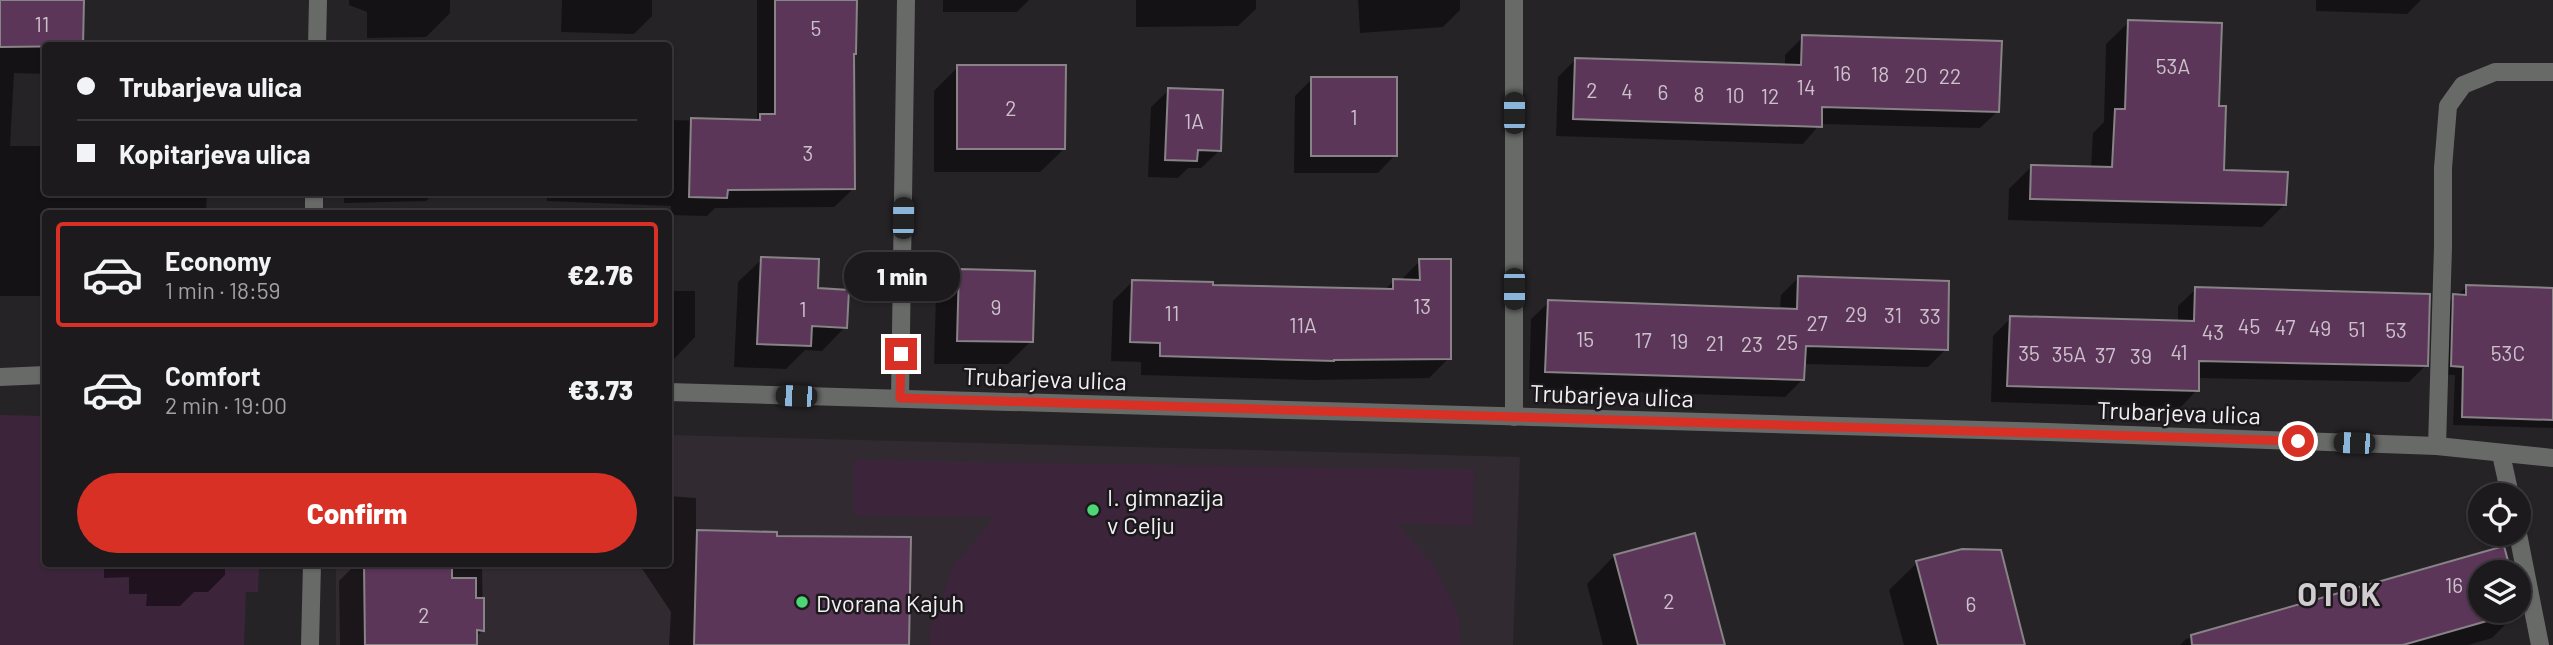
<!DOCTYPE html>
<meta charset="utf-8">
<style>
:root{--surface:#1c1a1c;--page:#292729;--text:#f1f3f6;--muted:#a0a1a3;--line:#3a383b;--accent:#d93025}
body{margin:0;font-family:Barlow,sans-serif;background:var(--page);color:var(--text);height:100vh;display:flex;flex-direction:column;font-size:26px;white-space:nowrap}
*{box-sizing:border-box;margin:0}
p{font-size:23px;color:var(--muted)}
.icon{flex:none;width:38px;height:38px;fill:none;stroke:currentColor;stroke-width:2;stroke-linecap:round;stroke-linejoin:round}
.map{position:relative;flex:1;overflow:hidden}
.drawer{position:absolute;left:42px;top:210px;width:630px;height:357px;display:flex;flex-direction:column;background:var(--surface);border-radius:7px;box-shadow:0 2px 5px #0004,0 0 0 2px var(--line)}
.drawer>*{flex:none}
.guide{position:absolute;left:42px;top:42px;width:630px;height:154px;border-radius:7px;box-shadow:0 2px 5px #0004,0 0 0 2px var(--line);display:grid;align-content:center;height:154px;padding:0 35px;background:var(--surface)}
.controls{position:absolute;left:2468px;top:483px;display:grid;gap:14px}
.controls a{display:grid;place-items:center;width:63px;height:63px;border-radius:50%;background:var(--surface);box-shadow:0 2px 5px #0004,0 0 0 2px var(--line);font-size:35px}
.end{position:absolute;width:32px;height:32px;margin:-16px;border:9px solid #d93025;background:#fff;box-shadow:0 0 0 4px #fff}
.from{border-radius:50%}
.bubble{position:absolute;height:49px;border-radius:24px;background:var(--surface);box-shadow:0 2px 5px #0004,0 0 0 2px var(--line);font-size:23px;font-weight:800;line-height:49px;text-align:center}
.car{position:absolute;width:21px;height:42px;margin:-21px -10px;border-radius:9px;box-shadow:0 0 5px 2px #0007;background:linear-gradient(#222 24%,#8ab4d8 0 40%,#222 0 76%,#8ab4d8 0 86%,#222 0)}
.guide b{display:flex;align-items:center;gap:24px;height:66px;font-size:26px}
.guide b+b{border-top:2px solid var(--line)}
.guide i{width:18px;height:18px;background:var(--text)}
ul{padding:12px 0 0;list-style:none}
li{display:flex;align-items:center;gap:21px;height:105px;margin:0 14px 10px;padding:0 21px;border:4px solid transparent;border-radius:7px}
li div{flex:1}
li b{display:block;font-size:26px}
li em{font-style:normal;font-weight:800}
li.active{border-color:var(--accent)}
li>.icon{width:63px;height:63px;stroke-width:1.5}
.primary-button{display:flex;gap:14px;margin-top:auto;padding:14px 35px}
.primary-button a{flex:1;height:80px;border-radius:42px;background:var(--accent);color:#fff;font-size:28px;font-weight:800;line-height:80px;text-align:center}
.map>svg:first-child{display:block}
</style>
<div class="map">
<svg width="2553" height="645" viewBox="0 0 2553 645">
<rect width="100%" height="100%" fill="#262326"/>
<path fill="#322a31" d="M669,435L1520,457L1513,645H336V564H668Z"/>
<g fill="#3c253b">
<path d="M0,415L45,416L46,564H259L258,592H246L244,645H0Z"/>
<path d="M853,460L1474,470L1473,526L1396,523L1435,567L1458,615L1461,645H930L929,630L954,565L995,517L853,515Z"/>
</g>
<g fill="#0007">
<path d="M0,0H82L46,46V74L14,73L10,146H46V192H207L206,214H46V296H0Z"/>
<path d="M349,0H450V13L426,37L367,38V12L349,5Z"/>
<path d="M562,0H652V16L634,34L561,32Z"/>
<path d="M757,0H855L852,56L853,189L834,207L715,208L707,216L671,215V206L547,201V192H668V120L755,122L757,120Z"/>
<path d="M943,0H1029L1017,12H943Z"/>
<path d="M1136,0H1256V9L1238,26L1136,27Z"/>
<path d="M1358,0H1460V10L1443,27L1360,33Z"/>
<path d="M2316,0H2421L2407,14L2316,11Z"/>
<path d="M2129,22L2217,108L2222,172L2285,204L2262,227L2008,220L2009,189L2031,167L2091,168L2093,133L2104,122L2106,44Z"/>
<path d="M1803,37L1998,111L1980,128L1820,124L1803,144L1556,136L1558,77L1576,59L1785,66V55Z"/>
<path d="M958,67L1064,149L1040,172H934V91Z"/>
<path d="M1312,79L1395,155L1378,173H1294L1295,96Z"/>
<path d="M1169,90L1219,151L1201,168H1188L1178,178L1148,177L1151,107Z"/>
<path d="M344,192H435L426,201L344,203Z"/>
<path d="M762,259L816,290L845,327L822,351L805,350L786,369L734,367L738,282Z"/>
<path d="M1420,261L1449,358L1429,378L1312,380L1141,375V362L1111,361L1113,301L1133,281L1211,286L1384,290L1394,281H1400Z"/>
<path d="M960,271L1031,341L1008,364H934L936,295Z"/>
<path d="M1798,278L1946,349L1928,367L1803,364L1802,380L1785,397L1529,389L1531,319L1549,302L1780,310L1781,295Z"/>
<path d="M2467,287L2553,290V428L2453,425L2455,375H2443L2445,305Z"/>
<path d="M2196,289L2426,365L2409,382L2197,378V390L2180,408L1991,402L1993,336L2011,318L2178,322V306Z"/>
<path d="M668,291H695V337L672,361H668Z"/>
<path d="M668,496L696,498V532L776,534V537L908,645H669L671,612L639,564H668Z"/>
<path d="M2503,548L2509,572H2480V611L2520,610L2492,638L2468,645H2180L2186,639Z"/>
<path d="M1614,556L1723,645H1603L1587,584Z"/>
<path d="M1917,563L2024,645H1904L1889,590Z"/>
<path d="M104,564H225V575L208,592H194L180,606H146L147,594H129V577L104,578Z"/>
<path d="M356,564H512H482L483,630L475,638V645H340L339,581Z"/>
</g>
<g fill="#5b3659" stroke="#878387" stroke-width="2">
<path d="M0,0H84L83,46L0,47Z"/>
<path d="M775,0H857L856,54H854L855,189L728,190L727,198L689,197L691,118L760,120V114H775Z"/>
<path d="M2128,20L2222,23L2219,106H2226L2224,170L2288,172L2286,205L2030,199L2031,165L2112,167L2115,109H2125Z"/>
<path d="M1802,35L2002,41L1999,112L1822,107V127L1573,119L1575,58L1801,65Z"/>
<path d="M957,65H1066L1065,149H957Z"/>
<rect x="1311" y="77" width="86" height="79"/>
<path d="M1168,88L1223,90L1221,151L1198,150L1197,161L1165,160Z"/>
<path d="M761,257L819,259L818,288L849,290L847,328L812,326L811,346L757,344Z"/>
<path d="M1419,259H1451V359L1334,360V361L1160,356V343L1130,342L1132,280L1213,282V285L1393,289V279L1420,280Z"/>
<path d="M959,269L1035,271L1033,342L957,341Z"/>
<path d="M1798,276L1949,281L1948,350L1806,346L1804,380L1545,372L1548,300L1797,309Z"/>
<path d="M2466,285L2553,288V420L2462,417L2463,367L2451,366L2453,294L2466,295Z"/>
<path d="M2195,287L2430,294L2428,366L2199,361V391L2007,386L2010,316L2194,321Z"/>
<path d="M697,530L777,532V536L911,537L909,645H694Z"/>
<path d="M1695,533L1725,645H1638L1614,555Z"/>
<path d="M2504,546L2511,572H2480V611H2518V596L2522,611L2403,645H2192L2191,635Z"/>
<path d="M1962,549L2001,550L2025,645H1938L1916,561Z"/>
<path d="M364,564H452V578H476V598H484V631L477,630V645H365Z"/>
</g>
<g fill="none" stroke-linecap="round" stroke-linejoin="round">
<g stroke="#686a68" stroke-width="18">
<path d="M1514,0V417"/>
<path d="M317,46L318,0"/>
<path d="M314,214V192"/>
<path d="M900,398L906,0"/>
<path d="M2437,446L2443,247V168L2448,106L2463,85L2495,72H2553"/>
</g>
<g stroke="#686a68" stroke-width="18">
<path d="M0,377L46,375"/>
<path d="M668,392L2048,432L2437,446L2553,458"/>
<path d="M2501,454L2510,495"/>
<path d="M2518,534L2540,645"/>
<path d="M310,645L312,564"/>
</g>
</g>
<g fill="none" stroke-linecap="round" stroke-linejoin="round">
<path stroke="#d93025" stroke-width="9" d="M901,354L900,398L2298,441"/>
</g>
<g fill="#4cd676" stroke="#1c191c" stroke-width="2.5">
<circle cx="1093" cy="510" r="7"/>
<circle cx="802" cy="602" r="7"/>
</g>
<g text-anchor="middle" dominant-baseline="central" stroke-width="5" stroke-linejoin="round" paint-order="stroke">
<g font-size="21" fill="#ccc1cb">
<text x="42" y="23">11</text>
<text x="816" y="27">5</text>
<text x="2173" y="65">53A</text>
<text x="1842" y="72">16</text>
<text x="1880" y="73">18</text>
<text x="1916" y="74">20</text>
<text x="1950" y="75">22</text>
<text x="1806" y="86">14</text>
<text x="1592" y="89">2</text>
<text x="1627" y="90">4</text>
<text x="1663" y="91">6</text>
<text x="1699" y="93">8</text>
<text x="1735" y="94">10</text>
<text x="1770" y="95">12</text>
<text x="1011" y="107">2</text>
<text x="1354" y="116">1</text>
<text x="1194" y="120">1A</text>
<text x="808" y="152">3</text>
<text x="1422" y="305">13</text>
<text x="996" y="306">9</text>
<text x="803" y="308">1</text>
<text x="1172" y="312">11</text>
<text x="1856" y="313">29</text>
<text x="1893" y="314">31</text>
<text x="1930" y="315">33</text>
<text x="1817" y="322">27</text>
<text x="1303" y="324">11A</text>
<text x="2249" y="325">45</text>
<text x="2285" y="326">47</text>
<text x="2320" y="327">49</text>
<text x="2357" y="328">51</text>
<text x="2396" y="329">53</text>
<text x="2213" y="331">43</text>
<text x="1585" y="338">15</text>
<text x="1643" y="339">17</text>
<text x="1679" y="340">19</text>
<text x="1787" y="341">25</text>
<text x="1715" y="342">21</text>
<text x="1752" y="343">23</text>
<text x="2179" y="351">41</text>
<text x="2029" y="352">35</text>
<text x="2508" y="352">53C</text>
<text x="2069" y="353">35A</text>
<text x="2105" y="354">37</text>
<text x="2141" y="355">39</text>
<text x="2454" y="584">16</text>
<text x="1669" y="600">2</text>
<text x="1971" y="603">6</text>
<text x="424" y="614">2</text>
</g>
<g font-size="24" fill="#f1eff1" stroke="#1c191c">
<text transform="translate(1045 378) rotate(2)">Trubarjeva ulica</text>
<text transform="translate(1612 395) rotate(2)">Trubarjeva ulica</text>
<text transform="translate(2179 412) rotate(2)">Trubarjeva ulica</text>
</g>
<g font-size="24" fill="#f1eff1" stroke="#1c191c" text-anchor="start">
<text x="1107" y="496">I. gimnazija<tspan x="1107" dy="28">v Celju</tspan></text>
<text x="816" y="602">Dvorana Kajuh</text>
</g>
<g font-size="32" font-weight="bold" letter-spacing="2" fill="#d0ccd0" stroke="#1c191c">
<text x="2340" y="593">OTOK</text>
</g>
</g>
</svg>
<div class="controls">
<a><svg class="icon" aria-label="locate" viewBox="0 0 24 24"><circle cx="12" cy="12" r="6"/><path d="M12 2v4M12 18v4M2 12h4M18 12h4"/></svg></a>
<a><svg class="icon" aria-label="layers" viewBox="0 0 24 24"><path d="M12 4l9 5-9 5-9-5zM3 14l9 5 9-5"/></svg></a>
</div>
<i class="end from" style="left:2298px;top:441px"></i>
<i class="end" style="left:901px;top:354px"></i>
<div class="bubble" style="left:844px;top:252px;width:116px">1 min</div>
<i class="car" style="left:1514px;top:113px;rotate:0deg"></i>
<i class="car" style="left:903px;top:218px;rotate:1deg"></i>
<i class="car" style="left:1514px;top:289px;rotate:180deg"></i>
<i class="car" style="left:796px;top:396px;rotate:272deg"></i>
<i class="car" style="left:2354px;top:443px;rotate:272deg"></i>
<div class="guide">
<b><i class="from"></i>Trubarjeva ulica</b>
<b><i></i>Kopitarjeva ulica</b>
</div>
<section class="drawer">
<ul>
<li class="active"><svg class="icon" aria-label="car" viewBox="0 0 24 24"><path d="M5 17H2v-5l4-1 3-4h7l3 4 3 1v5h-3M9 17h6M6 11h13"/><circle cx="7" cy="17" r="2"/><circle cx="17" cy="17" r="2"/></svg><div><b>Economy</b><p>1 min · 18:59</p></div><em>€2.76</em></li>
<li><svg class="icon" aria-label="car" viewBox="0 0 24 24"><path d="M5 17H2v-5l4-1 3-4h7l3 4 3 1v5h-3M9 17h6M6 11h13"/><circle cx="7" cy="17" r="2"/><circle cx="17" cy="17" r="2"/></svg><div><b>Comfort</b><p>2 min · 19:00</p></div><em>€3.73</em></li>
</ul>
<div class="primary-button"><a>Confirm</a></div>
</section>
</div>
